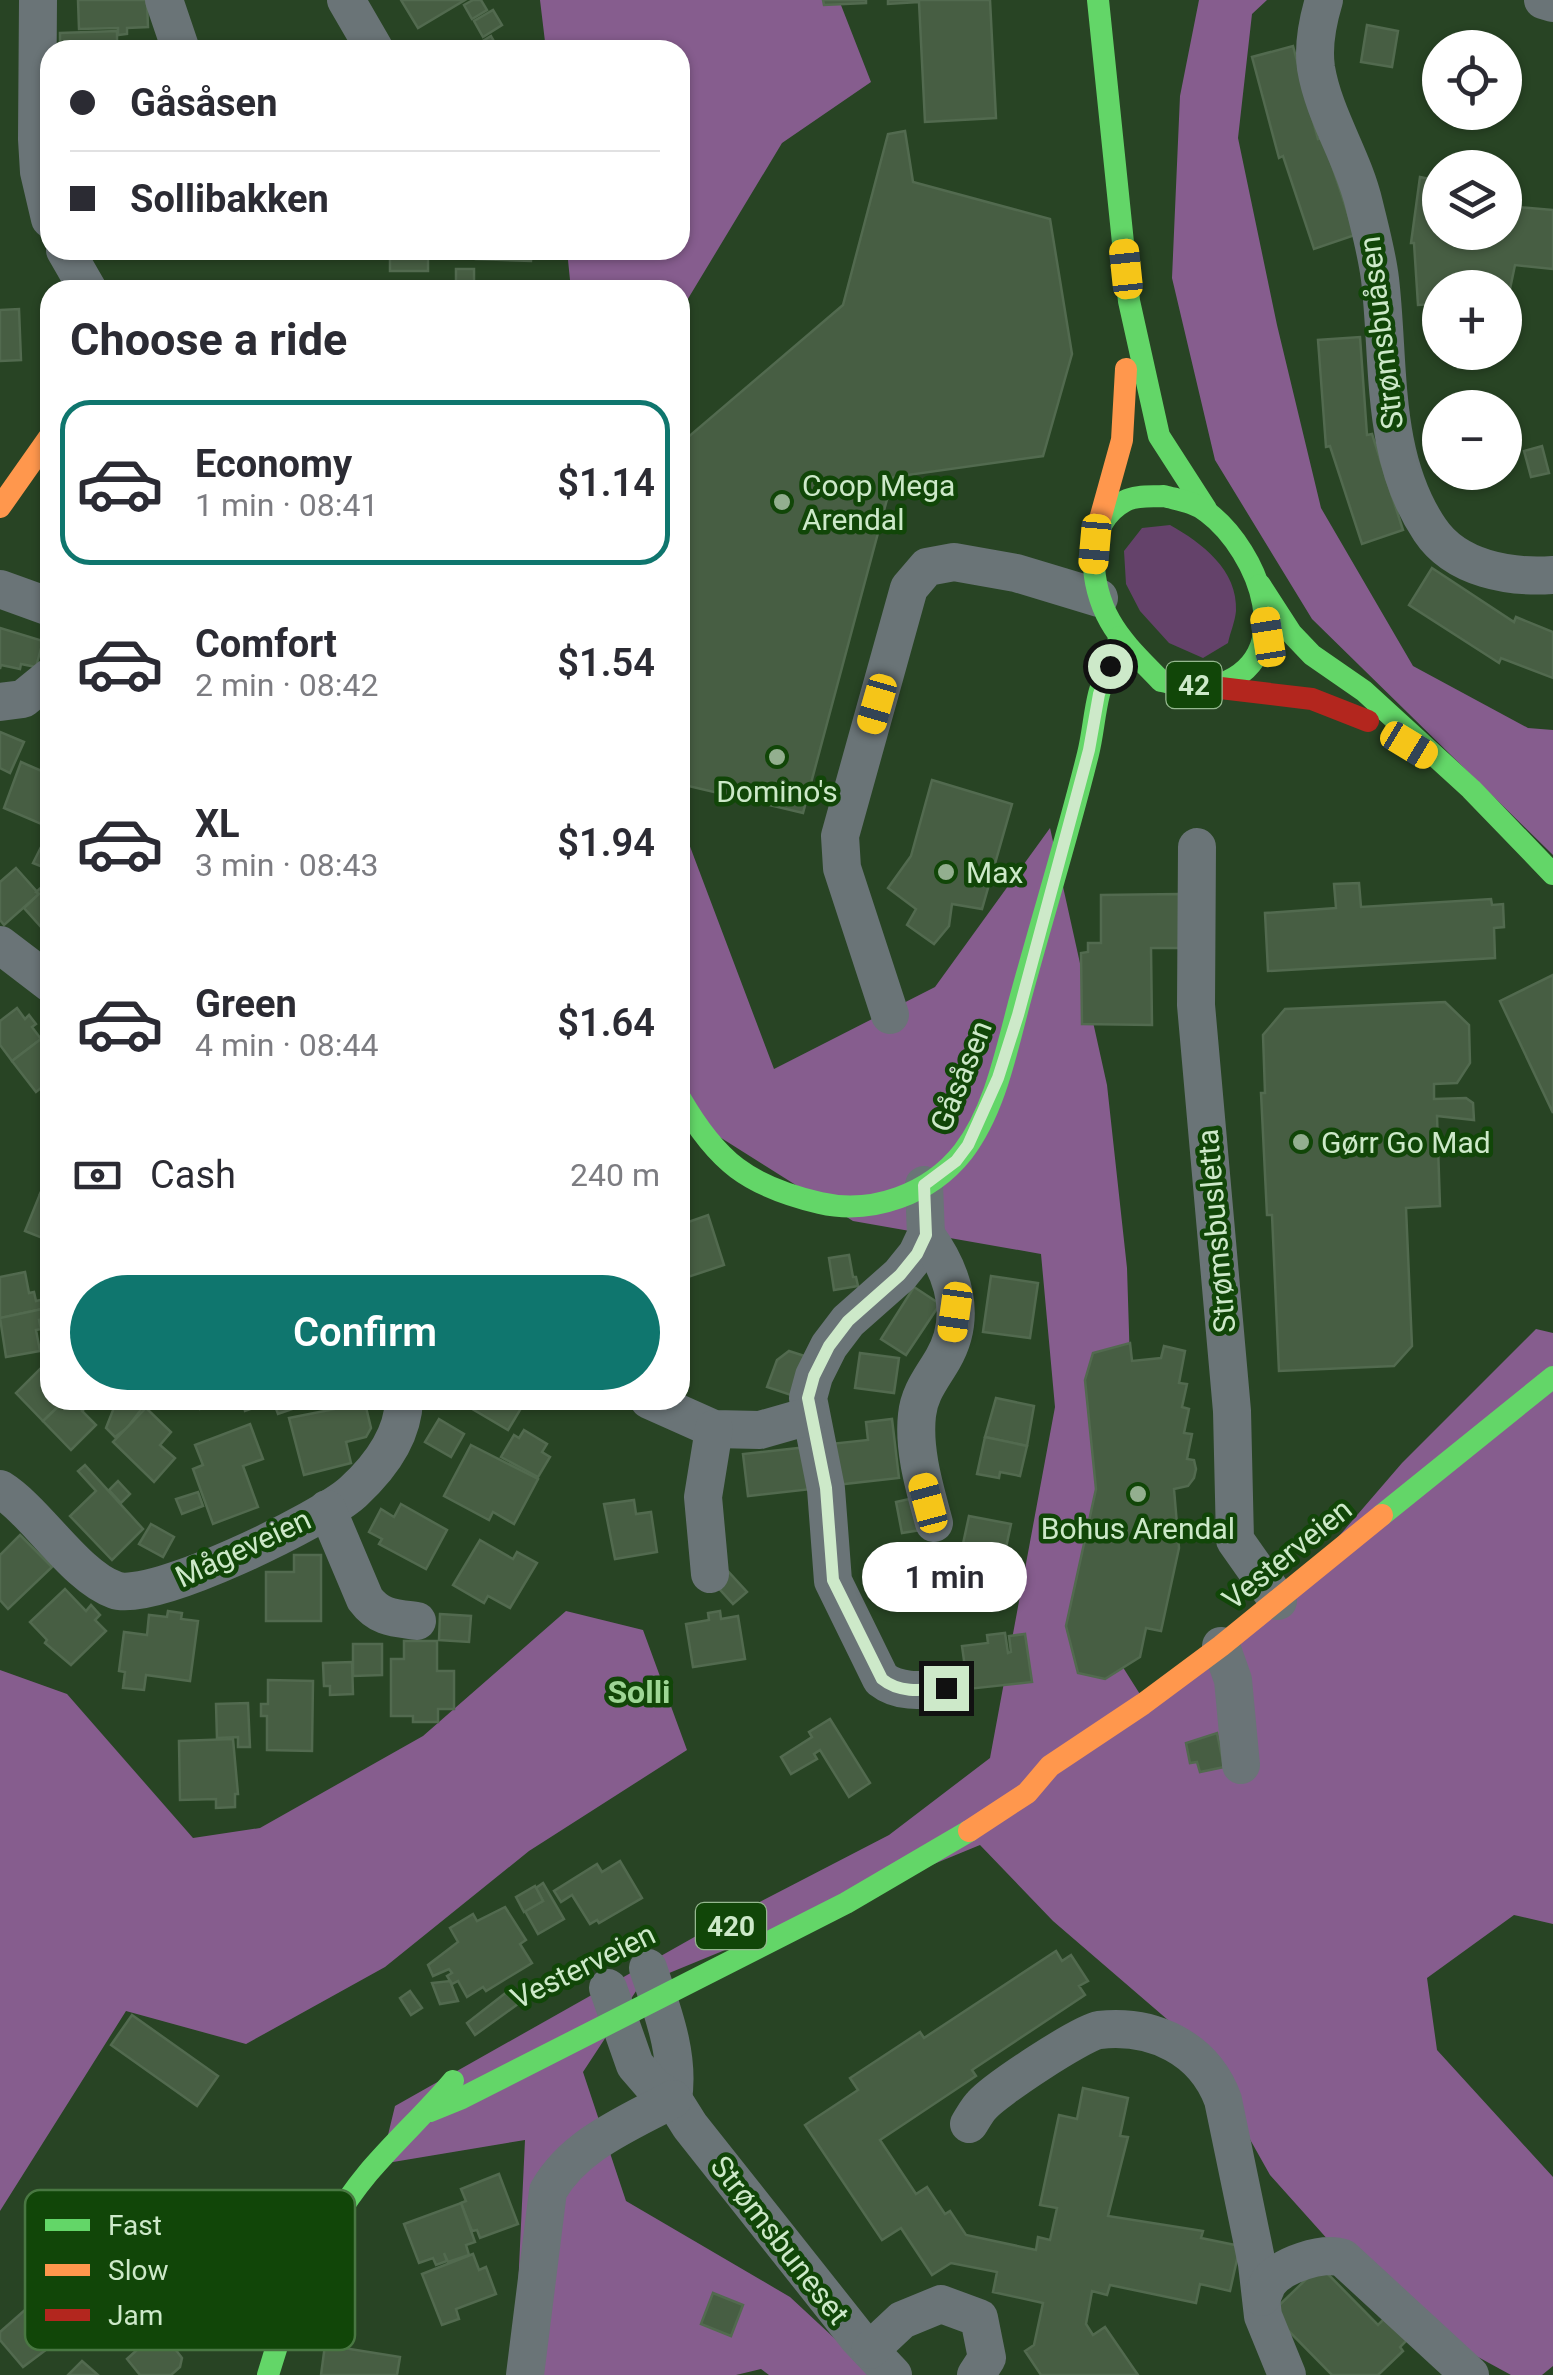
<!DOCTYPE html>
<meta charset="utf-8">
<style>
:root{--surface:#fff;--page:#f2f2f3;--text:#2b2b33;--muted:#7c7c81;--line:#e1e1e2;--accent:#0f766e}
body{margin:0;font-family:Roboto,sans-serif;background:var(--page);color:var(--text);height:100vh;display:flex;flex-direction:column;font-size:38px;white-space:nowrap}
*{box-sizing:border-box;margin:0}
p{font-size:32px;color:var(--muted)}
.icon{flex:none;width:55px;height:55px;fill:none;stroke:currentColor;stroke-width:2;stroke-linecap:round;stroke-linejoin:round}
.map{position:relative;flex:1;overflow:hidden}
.sheet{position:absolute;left:40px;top:280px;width:650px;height:1130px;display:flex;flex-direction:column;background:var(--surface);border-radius:30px;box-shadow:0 2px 8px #0004}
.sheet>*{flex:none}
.banner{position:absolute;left:40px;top:40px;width:650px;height:220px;border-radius:30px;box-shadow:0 2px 8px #0004;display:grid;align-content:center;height:220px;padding:0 30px;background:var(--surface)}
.buttons{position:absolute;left:1422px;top:30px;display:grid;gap:20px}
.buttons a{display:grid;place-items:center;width:100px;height:100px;border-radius:50%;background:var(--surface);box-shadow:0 2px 8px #0004;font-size:50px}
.end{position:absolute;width:45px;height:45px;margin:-22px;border:12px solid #cde9c9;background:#111;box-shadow:0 0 0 5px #111}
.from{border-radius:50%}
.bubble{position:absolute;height:70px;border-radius:35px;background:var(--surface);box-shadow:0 2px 8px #0004;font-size:32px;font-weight:600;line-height:70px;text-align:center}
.car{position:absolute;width:30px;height:60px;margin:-30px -15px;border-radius:12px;box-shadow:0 0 8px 2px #0007;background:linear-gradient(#f5c518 24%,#345 0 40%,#f5c518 0 76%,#345 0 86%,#f5c518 0)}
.banner b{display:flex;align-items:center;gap:35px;height:95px;font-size:38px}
.banner b+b{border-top:2px solid var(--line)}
.banner i{width:25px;height:25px;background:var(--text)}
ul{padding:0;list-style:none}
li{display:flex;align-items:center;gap:30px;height:165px;margin:0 20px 15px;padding:0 10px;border:5px solid transparent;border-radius:30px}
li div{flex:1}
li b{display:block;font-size:38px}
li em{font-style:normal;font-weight:600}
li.active{border-color:var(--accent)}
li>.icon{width:90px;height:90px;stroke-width:1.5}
h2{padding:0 30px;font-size:45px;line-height:120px}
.pay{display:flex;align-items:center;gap:25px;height:110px;padding:0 30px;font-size:38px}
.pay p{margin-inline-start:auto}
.button{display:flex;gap:20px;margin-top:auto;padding:20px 30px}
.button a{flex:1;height:115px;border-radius:60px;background:var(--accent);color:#fff;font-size:40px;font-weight:600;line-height:115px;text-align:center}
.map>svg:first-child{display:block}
</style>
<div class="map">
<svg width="1553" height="2375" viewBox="0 0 1553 2375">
<rect width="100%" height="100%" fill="#284424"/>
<path fill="#64426a" d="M1170,525C1202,543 1238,570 1236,611C1235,622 1230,633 1228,643L1203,658L1169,643L1140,611L1126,584L1124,551L1142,528Z"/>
<g fill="#865d8e">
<path d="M540,0H839L871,82L782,143L680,312V290H571L567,250H680V50H546Z"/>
<path d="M1199,0H1267L1252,14L1238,138L1277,325L1321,508L1413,666L1528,728L1553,730V855L1312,619L1215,460L1172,278L1180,96Z"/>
<path d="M680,820L774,1069L935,987L1050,828L1107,1085L1127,1268L1133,1460L1119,1661L1143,1699L1277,1608L1402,1463L1536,1329L1553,1333V1924L1514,1915L1427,1978L1437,2050L1553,2177V2366L1542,2375H1511L1390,2309L1270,2175L1197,2045L1053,1921L980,1845L640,1985L583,2072L626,2201L790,2297L874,2375H769L761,2369L736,2375H521L516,2331L525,2140L381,2164L395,2106L721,1922L889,1835L990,1758L1055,1407L1041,1254L853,1221L680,1112Z"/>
<path d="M566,1611L643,1630L687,1750L529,1851L385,1967L246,2044L126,2011L0,2211V1670L67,1694L193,1838L260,1828L423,1736Z"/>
</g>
<g fill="#475e43" stroke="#526a4f" stroke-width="2.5">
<path d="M78,0H147L148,27L127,28V34L118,35V28L79,29Z"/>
<path d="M401,0H465L418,28Z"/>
<path d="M473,0H481L487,10L472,19L464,5Z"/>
<path d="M823,0H866V3L824,5Z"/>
<path d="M888,0H990L996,118L925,122L919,2L888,4Z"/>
<path d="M493,10L502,25L483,37L474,21Z"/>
<path d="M1367,25L1398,31L1392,67L1361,62Z"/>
<path d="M117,31V50H60V33Z"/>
<path d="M491,36L499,50H468Z"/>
<path d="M1457,40L1498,47V48H1456Z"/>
<path d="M1293,46L1318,139L1323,138L1355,235L1314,249L1283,156L1279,158L1252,57Z"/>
<path d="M1436,67L1440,68V97L1431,96Z"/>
<path d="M905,131L913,182L1050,219L1072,354L1043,456L893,477L803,813L680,784V444L843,305L888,134Z"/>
<path d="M1420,177L1440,181V232H1505V206L1553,210V269L1515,265L1505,313V288H1440V319L1436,320V304L1418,305L1414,243H1411Z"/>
<path d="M378,250H445V258H428V271H390V252Z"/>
<path d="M477,250H532L531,261L476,259Z"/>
<rect x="456" y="269" width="18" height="21"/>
<path d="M19,309L21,360L0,361V310Z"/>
<path d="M1360,337L1367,435L1372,434L1403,530L1362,544L1330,446L1326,447L1318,340Z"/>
<path d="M1458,352H1499L1488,366L1458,368Z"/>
<path d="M1542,446L1549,473L1531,477L1524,451Z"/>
<path d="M1432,568L1514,622L1516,617L1553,632V678L1501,658L1499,663L1409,605Z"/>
<path d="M0,628L43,641L36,667L21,664L20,669L1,665L0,669Z"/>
<path d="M0,732L24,742L10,773L0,768Z"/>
<path d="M21,762L44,772L42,777L50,781V818L46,826L4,808Z"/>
<path d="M932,780L1012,804L982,909L952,904L949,926L934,944L907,925L916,909L888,888L911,856Z"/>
<path d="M45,839L50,841V870L33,863Z"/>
<path d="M16,868L39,894L4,925L0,920V882Z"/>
<path d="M1359,883L1361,907L1491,899L1492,905L1503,904L1504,927L1494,928L1495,958L1268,971L1265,913L1336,908L1334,884Z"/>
<path d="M45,884L50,891V937L24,908L39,894L36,892Z"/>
<path d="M1179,894V948H1151L1152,1025L1082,1024L1081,953L1088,952V943H1101V895Z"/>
<path d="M1553,975V1113L1500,1001Z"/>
<path d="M1445,1002L1469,1025L1470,1063L1457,1083L1434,1084V1099L1466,1098L1473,1103L1474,1120L1437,1116L1440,1206L1406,1208L1412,1346L1394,1366L1279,1371L1272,1215H1267L1261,1093H1265L1263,1035L1285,1009Z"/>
<path d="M17,1008L25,1019L29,1015L36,1024L32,1027L41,1039L12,1061L0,1045V1021Z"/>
<path d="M41,1039L50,1050V1081L36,1092L12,1061Z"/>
<path d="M50,1170V1198L40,1194Z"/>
<path d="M40,1194L50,1198V1241L25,1231Z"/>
<path d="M708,1215L724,1265L685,1278L680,1263V1225Z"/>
<path d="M849,1255L853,1277H856L858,1286L834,1290L829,1258Z"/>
<path d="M25,1272L29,1293L34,1292L36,1301L45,1299L47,1308L0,1318V1277Z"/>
<path d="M991,1276L1038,1283L1030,1338L983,1332Z"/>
<path d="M914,1287L940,1304L906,1355L881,1339Z"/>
<path d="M47,1308L49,1318L39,1320L41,1329L36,1330L40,1351L6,1357L0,1318Z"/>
<path d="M1130,1343L1132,1361L1161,1358L1164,1346L1185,1351L1179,1383L1187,1384L1182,1407L1189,1409L1184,1433L1192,1434L1187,1459L1194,1460L1196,1469L1194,1478L1188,1486L1174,1489L1179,1548L1161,1631L1146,1628L1140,1657L1105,1679L1078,1673L1066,1626L1096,1489L1085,1380L1093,1353Z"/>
<path d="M789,1351L811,1358L797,1397L767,1387L777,1360Z"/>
<path d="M860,1353L899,1358L894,1393L855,1388Z"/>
<path d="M41,1368L50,1377V1400H65L43,1421L16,1393Z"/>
<path d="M996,1398L1034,1406L1027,1446L985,1437Z"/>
<path d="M65,1400H79L86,1407L82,1411L96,1425L71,1450L43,1421Z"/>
<path d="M117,1400H135L143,1407L127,1428L115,1437L106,1428Z"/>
<path d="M197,1400H227L200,1409Z"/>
<path d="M242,1400H277L245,1411Z"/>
<path d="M280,1400H299L301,1406L278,1414L275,1406Z"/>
<path d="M457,1400H526L508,1430Z"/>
<path d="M365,1403L371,1428L366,1437L346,1442L351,1463L304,1475L289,1418Z"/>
<path d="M146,1408L171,1432L160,1445L175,1458L154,1482L113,1442Z"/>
<path d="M439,1419L464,1434L451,1457L425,1442Z"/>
<path d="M892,1419L899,1478L835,1485L830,1444L868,1440L866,1422Z"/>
<path d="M250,1424L263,1459L243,1466L258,1507L213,1524L193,1469L203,1465L195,1445Z"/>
<path d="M524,1430L547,1444L542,1452L550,1457L538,1477L501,1457L514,1435L519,1438Z"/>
<path d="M985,1437L1027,1446L1020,1476L1000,1472L999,1478L977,1474Z"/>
<path d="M471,1445L538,1479L514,1524L493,1512L489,1520L444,1496Z"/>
<path d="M808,1447L812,1489L748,1496L743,1454Z"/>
<path d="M85,1465L143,1529L112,1560L70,1516L96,1491L78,1471Z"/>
<path d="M118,1481L130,1494L121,1503L109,1490Z"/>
<path d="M198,1492L203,1506L182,1514L176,1499Z"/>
<path d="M914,1498L921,1530L902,1533L896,1502Z"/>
<path d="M634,1500L636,1514L651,1512L657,1552L615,1559L604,1504Z"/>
<path d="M401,1504L447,1530L426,1569L379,1544L382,1539L369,1532L381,1509L394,1517Z"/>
<path d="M969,1516L1011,1524L1000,1576L958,1567Z"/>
<path d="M151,1524L174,1537L163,1557L139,1544Z"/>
<path d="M20,1535L52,1567L8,1609L0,1600V1555Z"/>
<path d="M480,1540L513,1559L517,1552L537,1563L510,1608L488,1596L484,1603L453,1585Z"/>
<path d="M294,1555H321V1621H266V1572H294Z"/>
<path d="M726,1569L747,1592L733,1604L713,1582Z"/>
<path d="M65,1589L86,1611L91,1605L100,1615L95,1620L106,1631L71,1665L45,1643L47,1640L30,1622Z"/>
<path d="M168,1611L182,1613L181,1619L198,1621L190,1681L146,1675L144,1690L123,1688L125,1672L119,1671L124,1632L147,1635L149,1615L167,1617Z"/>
<path d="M720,1611L721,1619L738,1616L745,1659L693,1667L686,1624L709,1620L708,1613Z"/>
<path d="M440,1614L471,1616L469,1642L439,1640Z"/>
<path d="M1005,1633L1008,1653L1011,1652L1009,1636L1025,1634L1032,1682L968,1689L962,1646L988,1643L987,1635Z"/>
<path d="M404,1641H437V1671H454V1709H438V1722H413V1716H391V1659H404Z"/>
<path d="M353,1644H382V1675L353,1676Z"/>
<path d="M352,1662L353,1694L330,1695V1686H324L323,1663Z"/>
<path d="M268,1680L313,1681L312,1751L267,1750V1716H261V1704H268Z"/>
<path d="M248,1703L250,1747H238V1737L217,1738L216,1704Z"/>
<path d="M830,1719L870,1783L849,1797L820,1750L814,1754L817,1759L791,1774L781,1757L812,1737L809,1732Z"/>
<path d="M1217,1733L1224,1767L1200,1772L1197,1762L1190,1763L1186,1743Z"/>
<path d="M233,1739L238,1794H235V1807L216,1808V1799L180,1800L179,1741Z"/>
<path d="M620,1861L642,1898L599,1923L597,1920L590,1924L572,1895L561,1902L554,1891L597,1864L602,1872Z"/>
<path d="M543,1883L564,1919L538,1934L525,1911L543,1901L536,1888Z"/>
<path d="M535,1886L543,1901L524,1912L516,1897Z"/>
<path d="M505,1907L526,1940L520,1944L532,1963L486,1991L483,1987L467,1997L458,1981L452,1984L447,1976L452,1973L449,1969L433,1976L428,1965L458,1942L450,1928L473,1914L477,1921Z"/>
<path d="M1056,1951L1062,1961L1071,1955L1088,1981L1079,1986L1085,1995L972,2070L976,2076L880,2140L916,2194L927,2187L945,2214L950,2211L966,2235L1036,2250L1038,2237L1050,2240L1057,2208L1040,2205L1059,2115L1077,2119L1083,2088L1128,2098L1120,2136L1128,2137L1108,2216L1203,2231L1201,2238L1240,2246L1230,2291L1200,2284L1196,2303L1110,2285L1107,2295L1092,2291L1086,2324L1093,2335L1105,2327L1138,2375H1041L1025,2351L1034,2345L1043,2303L993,2292L997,2272L951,2263L932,2275L901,2228L882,2240L805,2125L858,2090L850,2078L920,2032L924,2038Z"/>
<path d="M450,1981L458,2001L440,2004L432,1983Z"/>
<path d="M410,1991L422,2008L411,2015L400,1998Z"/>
<path d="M508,1991L518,2004L475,2035L467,2023Z"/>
<path d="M132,2015L218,2076L197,2106L111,2045Z"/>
<path d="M499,2174L518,2224L480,2238L477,2230L472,2231L461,2203L466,2201L461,2189Z"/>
<path d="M461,2203L475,2242L466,2245L469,2255L448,2262L444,2253L447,2261L436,2265L433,2258L419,2263L404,2224Z"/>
<path d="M473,2254L479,2270L486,2267L496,2294L456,2309L459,2319L442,2325L422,2274Z"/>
<path d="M1320,2266L1378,2325L1388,2315L1410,2337L1400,2347L1403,2351L1378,2375H1332L1271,2313Z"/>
<path d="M713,2293L743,2305L731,2336L701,2324Z"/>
<path d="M26,2309L55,2343L23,2367L0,2340V2332Z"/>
<path d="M160,2329L182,2358L180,2367L171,2375H140L127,2359Z"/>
<path d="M325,2345L400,2357L397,2375H321Z"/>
<path d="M82,2361L98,2375H68Z"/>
</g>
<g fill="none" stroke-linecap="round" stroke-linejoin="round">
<g stroke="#6a7477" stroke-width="38">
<path d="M38,0L37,139L39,172L50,219"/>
<path d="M164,0L181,50"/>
<path d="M346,0L375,50"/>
<path d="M1324,0C1318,20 1313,47 1316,68C1324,116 1353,157 1364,204C1370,229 1377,254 1380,279C1390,364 1380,456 1430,530C1456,569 1510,578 1553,575"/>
<path d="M1543,0L1553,3"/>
<path d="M65,250L88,290"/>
<path d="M0,589L50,607"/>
<path d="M0,702L23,699L50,677"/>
<path d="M1197,847L1196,1005L1232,1411L1235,1540L1278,1601"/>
<path d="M0,945L50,983"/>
<path d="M890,1015L842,868L840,836L909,588L927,567L954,562L1016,573L1099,598"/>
<path d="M924,1185L926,1235L917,1254L900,1275L848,1321L829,1346L814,1376L808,1398L826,1489L833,1581L881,1679C900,1694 924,1690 946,1688"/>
<path d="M926,1235C953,1272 968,1316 943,1359C932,1378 919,1393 917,1415C913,1451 925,1489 934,1523"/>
<path d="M649,1400L714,1429L760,1430L809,1416"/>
<path d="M0,1489C37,1512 75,1576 115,1590C151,1604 324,1519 353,1492C379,1468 403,1436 404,1400"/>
<path d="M327,1509L365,1599C379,1618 394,1618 417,1621"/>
<path d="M710,1574L703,1497L714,1429"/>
<path d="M1221,1646L1233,1680L1241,1765"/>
<path d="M648,1968C662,2010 680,2055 673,2099"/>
<path d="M608,1988L635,2065L654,2087L673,2099L690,2126L858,2338L893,2375"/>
<path d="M969,2124C973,2118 977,2110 982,2105C995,2090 1081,2033 1099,2030C1153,2024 1204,2048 1223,2100L1257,2264L1263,2316L1287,2375"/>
<path d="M1262,2297C1263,2295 1267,2284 1269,2282C1282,2265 1323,2251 1343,2258L1470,2375"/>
<path d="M870,2350L902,2320L941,2304L979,2318L987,2358L976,2375"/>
<path d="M525,2375L548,2191C575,2144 627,2124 673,2099"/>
</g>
<g stroke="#63d668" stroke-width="22">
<path d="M1098,0L1129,301L1159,436L1206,509"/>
<path d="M1164,496C1178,500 1195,502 1207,512C1259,551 1302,660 1215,686C1198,691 1177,684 1161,681C1143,662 1123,644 1110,621C1090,586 1082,524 1125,501C1136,495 1152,497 1164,496Z"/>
<path d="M1260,585L1291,633L1312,655L1364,691L1471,789L1553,874"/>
<path d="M680,1098C717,1162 748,1186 820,1203C872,1215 930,1194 963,1152C996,1109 1007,1047 1021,996C1043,915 1068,835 1088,754C1093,734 1094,714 1099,694C1104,675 1113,656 1120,637"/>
<path d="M1382,1515L1553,1377"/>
<path d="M430,2111L462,2098L846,1903L969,1831"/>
<path d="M268,2375C289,2303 320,2231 368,2173C395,2141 426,2113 453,2081"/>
</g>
<g stroke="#ff974d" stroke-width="22">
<path d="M0,507L50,436"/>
<path d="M1097,530L1122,440L1126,369"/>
<path d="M969,1831L1027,1793L1050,1766L1143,1704L1221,1646L1382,1515"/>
</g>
<path stroke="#b3261e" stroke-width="22" d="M1212,687L1312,699L1368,721"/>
</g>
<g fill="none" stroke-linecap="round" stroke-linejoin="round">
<path stroke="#cde9c9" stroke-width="12" d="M946,1688C924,1690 900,1694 882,1679L833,1580L826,1488L808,1398L814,1376L829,1346L848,1321L900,1275L917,1254L926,1235L924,1185L956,1161L968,1145L998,1078L1018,1015L1089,750L1099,694L1110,666"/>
</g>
<g fill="#93af8f" stroke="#114608" stroke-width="4">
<circle cx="782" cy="502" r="10"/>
<circle cx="777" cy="757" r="10"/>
<circle cx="946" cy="872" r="10"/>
<circle cx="1301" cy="1142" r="10"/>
<circle cx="1138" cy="1494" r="10"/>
</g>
<g text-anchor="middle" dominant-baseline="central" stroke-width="9" stroke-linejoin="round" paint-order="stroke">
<g fill="#114608" stroke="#95b88f" stroke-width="2.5">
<rect x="1166.5" y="662" width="55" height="46" rx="8"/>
<rect x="696" y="1903" width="70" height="46" rx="8"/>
</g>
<g font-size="28" font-weight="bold" fill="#cde9c9">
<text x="1194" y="685">42</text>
<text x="731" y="1926">420</text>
</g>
<g font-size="30" fill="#cde9c9" stroke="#114608">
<text transform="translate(1381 333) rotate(-97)">Strømsbuåsen</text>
<text transform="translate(961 1076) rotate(-68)">Gåsåsen</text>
<text transform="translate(1216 1231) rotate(-95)">Strømsbusletta</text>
<text transform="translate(243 1548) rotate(-25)">Mågeveien</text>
<text transform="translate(1287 1554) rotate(-39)">Vesterveien</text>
<text transform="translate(583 1966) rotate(-26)">Vesterveien</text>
<text transform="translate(780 2240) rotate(52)">Strømsbuneset</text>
</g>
<g font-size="30" fill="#cde9c9" stroke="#114608" text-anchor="start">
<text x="802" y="485">Coop Mega<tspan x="802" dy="34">Arendal</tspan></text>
<text x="777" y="791" text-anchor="middle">Domino's</text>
<text x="966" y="872">Max</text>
<text x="1321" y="1142">Gørr Go Mad</text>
<text x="1138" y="1528" text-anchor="middle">Bohus Arendal</text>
</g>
<g font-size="32" font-weight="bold" fill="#9ed695" stroke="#114608">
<text x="639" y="1692">Solli</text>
</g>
</g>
<rect x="25" y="2190" width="330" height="160" rx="15" fill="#114608" stroke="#497742" stroke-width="2.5"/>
<rect x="45" y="2219" width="45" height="12" fill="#63d668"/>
<rect x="45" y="2264" width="45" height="12" fill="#ff974d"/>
<rect x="45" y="2309" width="45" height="12" fill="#b3261e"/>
<g font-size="28" fill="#cde9c9">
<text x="108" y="2235">Fast</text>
<text x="108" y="2280">Slow</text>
<text x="108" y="2325">Jam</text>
</g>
</svg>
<div class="buttons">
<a><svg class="icon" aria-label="locate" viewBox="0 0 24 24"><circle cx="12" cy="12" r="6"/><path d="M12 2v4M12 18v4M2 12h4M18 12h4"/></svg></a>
<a><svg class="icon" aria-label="layers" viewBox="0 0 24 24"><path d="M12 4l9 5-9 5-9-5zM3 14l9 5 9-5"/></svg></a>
<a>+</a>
<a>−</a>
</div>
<i class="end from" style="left:1110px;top:666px"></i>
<i class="end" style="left:946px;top:1688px"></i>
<div class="bubble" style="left:862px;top:1542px;width:165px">1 min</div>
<i class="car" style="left:1126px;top:269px;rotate:354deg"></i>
<i class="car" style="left:1095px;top:544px;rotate:185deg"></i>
<i class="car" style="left:1268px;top:637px;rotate:351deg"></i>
<i class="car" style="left:877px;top:704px;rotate:196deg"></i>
<i class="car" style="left:1409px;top:745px;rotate:121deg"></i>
<i class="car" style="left:955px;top:1312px;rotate:188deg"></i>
<i class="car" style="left:928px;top:1503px;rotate:345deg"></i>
<div class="banner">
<b><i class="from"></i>Gåsåsen</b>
<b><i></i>Sollibakken</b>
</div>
<section class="sheet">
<h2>Choose a ride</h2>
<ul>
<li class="active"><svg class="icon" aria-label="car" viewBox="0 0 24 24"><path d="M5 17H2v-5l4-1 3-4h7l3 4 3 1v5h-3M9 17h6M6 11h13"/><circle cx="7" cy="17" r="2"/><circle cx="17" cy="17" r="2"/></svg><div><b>Economy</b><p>1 min · 08:41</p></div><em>$1.14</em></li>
<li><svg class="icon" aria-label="car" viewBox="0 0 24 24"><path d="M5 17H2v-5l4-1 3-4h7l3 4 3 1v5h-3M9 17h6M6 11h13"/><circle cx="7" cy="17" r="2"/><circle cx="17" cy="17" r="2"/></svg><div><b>Comfort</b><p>2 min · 08:42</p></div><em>$1.54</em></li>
<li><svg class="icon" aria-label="car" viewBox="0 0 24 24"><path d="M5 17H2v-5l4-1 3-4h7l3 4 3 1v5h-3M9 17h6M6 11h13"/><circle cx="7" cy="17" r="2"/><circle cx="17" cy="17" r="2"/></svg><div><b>XL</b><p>3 min · 08:43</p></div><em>$1.94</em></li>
<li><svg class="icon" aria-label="car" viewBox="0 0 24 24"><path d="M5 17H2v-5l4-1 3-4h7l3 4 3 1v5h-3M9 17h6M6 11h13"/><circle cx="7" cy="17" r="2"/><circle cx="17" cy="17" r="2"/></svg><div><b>Green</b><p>4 min · 08:44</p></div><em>$1.64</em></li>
</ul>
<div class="pay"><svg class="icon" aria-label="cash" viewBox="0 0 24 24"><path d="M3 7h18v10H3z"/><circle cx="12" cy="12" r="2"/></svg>Cash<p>240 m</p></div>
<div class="button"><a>Confirm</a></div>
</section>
</div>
